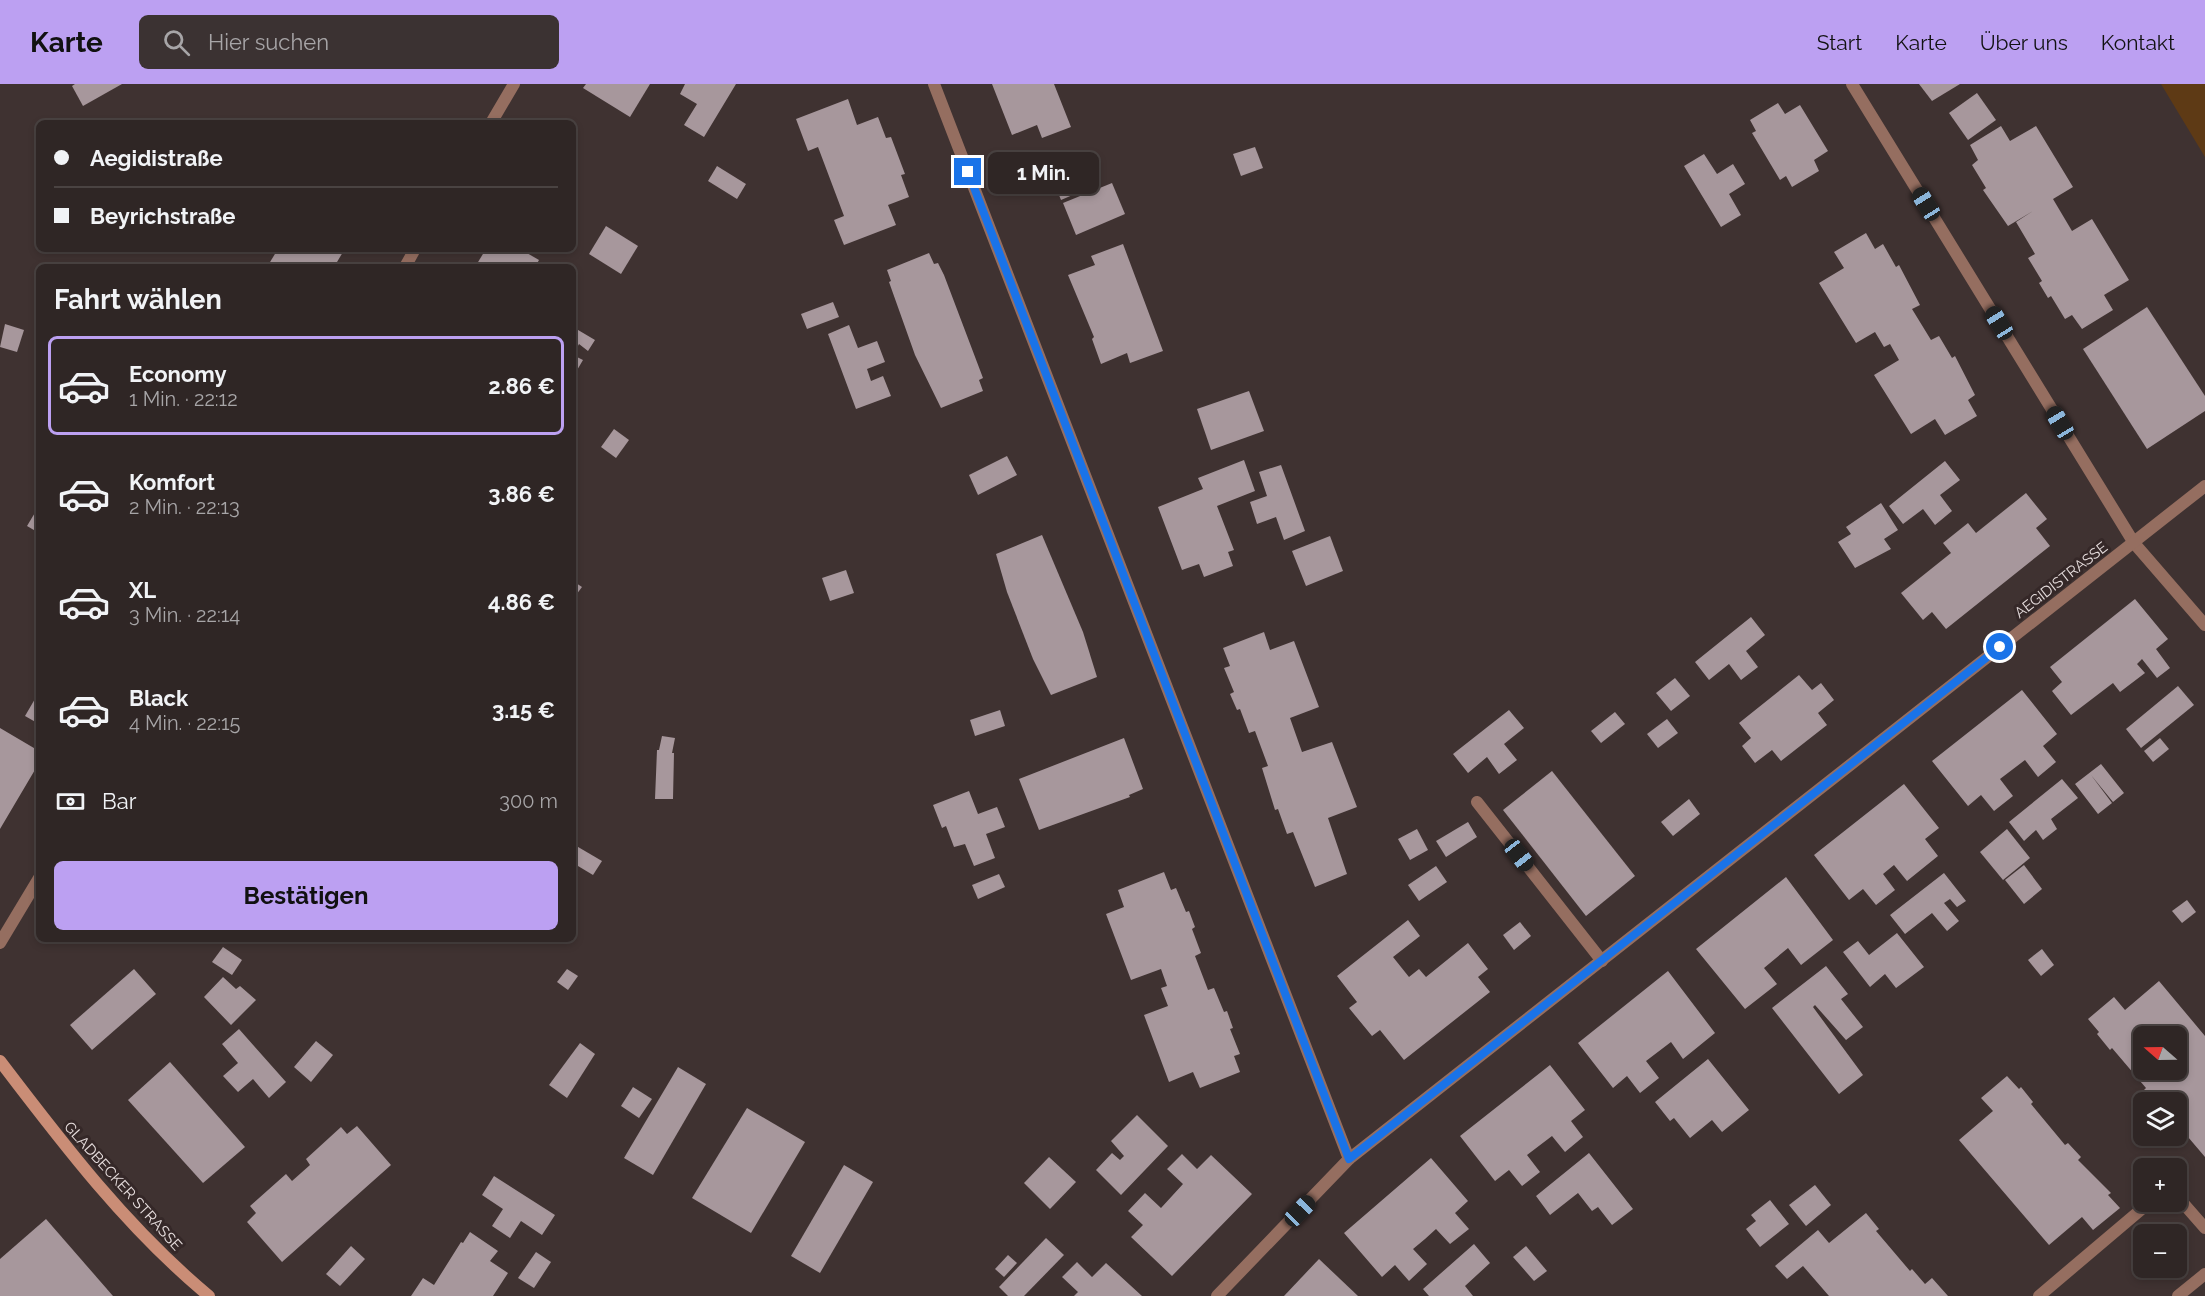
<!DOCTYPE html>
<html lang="de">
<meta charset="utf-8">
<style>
:root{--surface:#2f2625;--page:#3b3232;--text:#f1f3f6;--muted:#a7a5a7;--line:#4a4342;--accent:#bca0f2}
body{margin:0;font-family:Raleway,sans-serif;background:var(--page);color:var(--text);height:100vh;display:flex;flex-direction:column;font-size:22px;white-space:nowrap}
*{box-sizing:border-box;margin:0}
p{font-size:20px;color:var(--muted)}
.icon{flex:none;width:33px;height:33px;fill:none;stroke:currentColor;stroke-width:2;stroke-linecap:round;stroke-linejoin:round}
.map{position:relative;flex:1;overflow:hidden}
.side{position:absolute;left:36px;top:180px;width:540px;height:678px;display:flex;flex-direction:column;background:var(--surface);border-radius:9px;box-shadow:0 3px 9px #0003,0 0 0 2px var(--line)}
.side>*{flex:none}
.guide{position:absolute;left:36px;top:36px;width:540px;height:132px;border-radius:9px;box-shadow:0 3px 9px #0003,0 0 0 2px var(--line);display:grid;align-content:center;height:132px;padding:0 18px;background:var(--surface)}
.needle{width:39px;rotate:290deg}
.controls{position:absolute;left:2133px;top:942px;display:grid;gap:12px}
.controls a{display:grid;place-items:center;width:54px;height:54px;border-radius:9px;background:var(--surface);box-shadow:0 3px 9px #0003,0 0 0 2px var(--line);font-size:30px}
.end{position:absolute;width:27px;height:27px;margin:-14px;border:8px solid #1a73e8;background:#fff;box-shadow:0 0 0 3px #fff}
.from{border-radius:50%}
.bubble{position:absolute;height:42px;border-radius:9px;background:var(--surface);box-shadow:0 3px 9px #0003,0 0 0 2px var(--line);font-size:20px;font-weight:700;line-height:42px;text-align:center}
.car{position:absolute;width:18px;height:36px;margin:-18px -9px;border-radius:8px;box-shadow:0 0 4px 2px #0007;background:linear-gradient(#222 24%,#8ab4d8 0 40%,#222 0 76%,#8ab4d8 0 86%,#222 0)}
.guide b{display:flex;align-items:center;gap:21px;height:57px;font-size:22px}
.guide b+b{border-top:2px solid var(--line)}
.guide i{width:15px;height:15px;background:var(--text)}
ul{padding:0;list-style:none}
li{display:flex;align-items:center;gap:18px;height:99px;margin:0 12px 9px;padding:0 6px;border:3px solid transparent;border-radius:9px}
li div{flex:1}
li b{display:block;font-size:22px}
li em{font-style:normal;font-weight:700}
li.on{border-color:var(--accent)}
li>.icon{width:54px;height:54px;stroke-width:1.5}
h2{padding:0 18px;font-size:27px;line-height:72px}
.pay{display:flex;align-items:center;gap:15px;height:66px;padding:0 18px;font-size:22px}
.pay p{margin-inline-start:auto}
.action{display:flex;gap:12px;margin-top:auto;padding:12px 18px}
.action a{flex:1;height:69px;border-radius:9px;background:var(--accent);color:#111;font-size:24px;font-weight:700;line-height:69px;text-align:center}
header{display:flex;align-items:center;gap:36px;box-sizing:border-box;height:84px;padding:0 30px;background:var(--accent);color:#111}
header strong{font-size:28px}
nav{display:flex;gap:33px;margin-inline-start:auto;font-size:21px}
.search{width:420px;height:54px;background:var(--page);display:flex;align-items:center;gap:15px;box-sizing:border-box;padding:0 21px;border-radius:9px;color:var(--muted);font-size:22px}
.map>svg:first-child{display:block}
</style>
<header>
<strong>Karte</strong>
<div class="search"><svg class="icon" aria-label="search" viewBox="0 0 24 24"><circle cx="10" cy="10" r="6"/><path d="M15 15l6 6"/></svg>Hier suchen</div>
<nav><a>Start</a><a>Karte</a><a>Über uns</a><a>Kontakt</a></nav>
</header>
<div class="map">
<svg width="2205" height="1212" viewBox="0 0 2205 1212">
<rect width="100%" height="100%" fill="#3f3231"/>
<path fill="#5e3a15" d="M2161,0H2205V73Z"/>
<g fill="#a7979c" fill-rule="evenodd">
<path d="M75,0H122L83,22L72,2Z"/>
<path d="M586,0H650L630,33L583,4Z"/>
<path d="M685,0H736L704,53L684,41L697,20L680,10Z"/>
<path d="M992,0H1054L1071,43L1042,54L1037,41L1012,51Z"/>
<path d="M1919,0H1960L1932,17Z"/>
<path d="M1977,9L1996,36L1968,56L1949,29Z"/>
<path d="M848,15L857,41L878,33L886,54L891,53L905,90L901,91L909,113L888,121L896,141L844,161L834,136L844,132L818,63L808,67L796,35Z"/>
<path d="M1778,19L1785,30L1800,21L1828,67L1814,76L1819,87L1792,103L1786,92L1780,96L1752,49L1756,47L1750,36Z"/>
<path d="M2001,42L2010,57L2036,42L2073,103L2053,115L2072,147L2092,135L2129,196L2104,211L2113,226L2082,245L2072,231L2065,235L2051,212L2048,214L2039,199L2042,197L2028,174L2035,170L2016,138L2033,127L2008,142L1983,106L1986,104L1972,81L1978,76L1970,61Z"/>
<path d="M1255,63L1263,84L1241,92L1233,70Z"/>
<path d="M1704,70L1717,90L1733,80L1745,100L1729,110L1741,131L1721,143L1684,82Z"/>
<path d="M1076,71L1089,104L1061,116L1047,81Z"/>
<path d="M717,82L746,100L737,115L708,97Z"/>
<path d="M1112,99L1125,130L1076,151L1063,119Z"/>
<path d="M606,142L638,162L621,190L589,170Z"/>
<path d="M1866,149L1875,165L1883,160L1896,183L1899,181L1920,221L1912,225L1931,256L1939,252L1952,274L1955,272L1975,311L1968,316L1977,332L1945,351L1935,335L1911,350L1874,291L1899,276L1890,260L1884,263L1875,248L1856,259L1819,199L1844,184L1834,168Z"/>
<path d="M1123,160L1163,267L1130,279L1127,269L1101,280L1092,255L1094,253L1068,191L1095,181L1091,172Z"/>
<path d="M278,165H342L343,168L334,183H267Z"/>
<path d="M486,165H520L539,176L535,183H475Z"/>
<path d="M929,169L934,180L938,179L944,191L983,294L979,296L983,307L941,324L915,271L889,198L891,197L887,186Z"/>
<path d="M833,218L839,233L807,245L801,230Z"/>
<path d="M2147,223L2205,312V327L2147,365L2083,265Z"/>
<path d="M5,240L24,246L17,268L0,263Z"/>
<path d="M849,241L858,264L877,257L885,278L867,285L871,297L883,292L891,312L856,325L828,250Z"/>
<path d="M573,243L595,256L588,267L579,260L573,271L583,276L573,293Z"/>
<path d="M1249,307L1264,347L1211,366L1197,325Z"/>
<path d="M614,345L629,356L616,374L601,363Z"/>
<path d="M1007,372L1017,391L978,411L969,391Z"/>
<path d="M1244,376L1255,407L1217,422L1234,466L1228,468L1233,482L1204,493L1199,480L1182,486L1158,423L1203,405L1198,394Z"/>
<path d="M1945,377L1960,396L1940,411L1952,427L1935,441L1923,425L1903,440L1889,422Z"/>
<path d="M1281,381L1305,447L1284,456L1276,433L1257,440L1250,418L1267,412L1259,388Z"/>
<path d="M2026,409L2047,435L2036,444L2050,462L1946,545L1932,528L1923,536L1901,509L1951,469L1943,459L1968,439L1976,449Z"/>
<path d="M1881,419L1898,446L1884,455L1891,465L1855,484L1838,458L1851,450L1846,443Z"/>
<path d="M39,422V449L27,442Z"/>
<path d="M1042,451L1083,548L1097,593L1051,611L1033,575L1007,508L996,470Z"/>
<path d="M1330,452L1343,487L1306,502L1292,467Z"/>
<path d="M846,486L854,509L830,517L822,494Z"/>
<path d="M573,497L582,503L573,515Z"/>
<path d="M2135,515L2168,555L2156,565L2170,584L2157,594L2142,575L2137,580L2145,589L2120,608L2113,599L2071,631L2052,607L2062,598L2050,583Z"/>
<path d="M1751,533L1765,551L1746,567L1758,583L1741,596L1729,580L1709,596L1695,578Z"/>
<path d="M1264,548L1270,566L1294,557L1319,623L1290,634L1302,668L1332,658L1357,723L1328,734L1347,790L1315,803L1293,748L1287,750L1278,725L1275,726L1262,684L1268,682L1255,647L1249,649L1240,625L1237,626L1230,610L1234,608L1224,584L1230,582L1223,564Z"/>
<path d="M1799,591L1812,606L1821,599L1834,616L1818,629L1827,641L1781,677L1772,666L1755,679L1742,662L1751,654L1739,639Z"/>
<path d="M1675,594L1690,612L1671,627L1656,609Z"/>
<path d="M2178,602L2194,621L2141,664L2126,645Z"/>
<path d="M2022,606L2057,650L2043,662L2056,678L2038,693L2025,676L2000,695L2013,712L1994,727L1981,711L1968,722L1932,677Z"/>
<path d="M39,608V640L25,632Z"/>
<path d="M1000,626L1005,642L975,652L970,636Z"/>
<path d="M1509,626L1524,644L1504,660L1517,676L1499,690L1487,673L1468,689L1453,670Z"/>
<path d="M1615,628L1625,640L1601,659L1591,647Z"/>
<path d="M1667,635L1678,649L1658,664L1647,650Z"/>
<path d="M0,644L39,667L34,676L39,679L0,745Z"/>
<path d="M662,652L675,654L672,669H674L673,715H655L657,666H659Z"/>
<path d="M1124,654L1143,705L1129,711L1130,713L1039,746L1019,695Z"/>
<path d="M2160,654L2169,665L2153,678L2144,667Z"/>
<path d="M2101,680L2124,709L2113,718L2091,691L2112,719L2098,730L2075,700Z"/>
<path d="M1552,687L1635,792L1586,832L1503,726Z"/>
<path d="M2062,695L2078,714L2051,735L2057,745L2043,756L2036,746L2024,757L2009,738Z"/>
<path d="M1904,700L1939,744L1925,755L1938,772L1907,797L1894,781L1883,790L1895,806L1876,821L1863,805L1849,816L1814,771Z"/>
<path d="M969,707L978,730L997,723L1005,743L986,750L995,774L974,782L965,760L954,763L946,742L942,744L933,721Z"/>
<path d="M1689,715L1700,730L1673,752L1661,738Z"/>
<path d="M1468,738L1477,753L1446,773L1436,757Z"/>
<path d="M1417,745L1428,766L1410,776L1398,755Z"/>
<path d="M2007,745L2030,774L2003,796L1980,768Z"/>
<path d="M573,760L602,777L593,791L573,779Z"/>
<path d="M2024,781L2042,805L2024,820L2005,796Z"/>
<path d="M1436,782L1447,798L1419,817L1408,801Z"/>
<path d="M1164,788L1171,806L1176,804L1186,828L1189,827L1195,843L1192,845L1201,869L1195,872L1208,906L1214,904L1224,928L1227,927L1233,944L1230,945L1240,970L1234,972L1240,988L1200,1004L1193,988L1169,998L1144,931L1168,922L1161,904L1167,902L1161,885L1131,896L1106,830L1124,823L1118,806Z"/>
<path d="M1944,789L1966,817L1957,823L1950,815L1944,819L1959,837L1947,847L1932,829L1905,850L1890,831Z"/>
<path d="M999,790L1005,803L978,815L972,801Z"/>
<path d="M1786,793L1833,856L1801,881L1788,864L1764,884L1777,900L1745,925L1696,865Z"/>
<path d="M2187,816L2196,828L2182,839L2172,827Z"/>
<path d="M1408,836L1420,852L1393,873L1409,893L1419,885L1426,893L1468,859L1488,885L1478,893L1490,908L1404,976L1380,946L1372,952L1349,924L1357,918L1337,892Z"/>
<path d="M1520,838L1531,852L1514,866L1503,851Z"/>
<path d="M1897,849L1924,883L1896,904L1885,890L1870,903L1843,868L1858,857L1869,871Z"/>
<path d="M223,863L242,876L232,891L212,878Z"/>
<path d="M2042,865L2054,881L2041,892L2028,876Z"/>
<path d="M1826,882L1848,910L1841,915L1863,943L1846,956L1815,921L1813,923L1863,991L1839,1010L1772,924Z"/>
<path d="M134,885L156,910L92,966L70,941Z"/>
<path d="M567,885L578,892L568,906L557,898Z"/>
<path d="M1668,887L1715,949L1683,975L1671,958L1646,977L1659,994L1640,1009L1627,992L1613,1004L1578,959Z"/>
<path d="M223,893L236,905L240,902L256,916L231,941L204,913Z"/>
<path d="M2159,897L2205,952V1073L2188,1053L2186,1055L2176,1044V1018H2155L2144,1006L2146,1004L2112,964L2110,966L2097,950L2099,948L2088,935L2114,913L2125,926ZM2144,952H2176V986H2144Z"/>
<path d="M239,945L286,998L269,1014L253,995L238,1008L223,992L238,979L222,960Z"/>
<path d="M316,957L333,971L311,998L294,983Z"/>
<path d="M580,959L595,970L567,1014L549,1001Z"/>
<path d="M1708,975L1749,1026L1722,1048L1712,1036L1690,1054L1674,1034L1670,1037L1655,1018Z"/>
<path d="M170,978L245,1063L203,1099L128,1016Z"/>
<path d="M1550,981L1585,1026L1571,1037L1583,1053L1565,1068L1552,1052L1527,1071L1540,1088L1522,1102L1509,1086L1495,1097L1460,1052Z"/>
<path d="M678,983L706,1000L653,1091L624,1074Z"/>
<path d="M2007,992L2019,1005L2021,1003L2033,1018L2031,1020L2065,1061L2068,1059L2081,1073L2078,1076L2111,1109L2108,1111L2120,1124L2093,1146L2082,1133L2049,1161L1959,1056L1993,1027L1981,1014Z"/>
<path d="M633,1003L652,1015L639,1034L621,1022Z"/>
<path d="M747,1024L805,1058L751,1149L692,1114Z"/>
<path d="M1137,1031L1168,1062L1121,1111L1096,1086L1112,1069L1120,1076L1124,1072L1111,1057Z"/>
<path d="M357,1042L391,1081L282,1178L247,1138L256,1129L250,1122L286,1090L292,1097L310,1081L306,1075L341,1043L347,1050Z"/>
<path d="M1589,1069L1633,1125L1612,1141L1598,1123L1592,1127L1578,1109L1550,1131L1536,1112Z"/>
<path d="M1182,1070L1197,1085L1211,1071L1252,1110L1172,1192L1131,1153L1143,1141L1128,1127L1145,1109L1161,1124L1183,1100L1167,1085Z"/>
<path d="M1049,1073L1076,1098L1050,1125L1024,1099Z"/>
<path d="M1431,1074L1468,1117L1455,1129L1469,1145L1450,1160L1436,1145L1425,1155L1413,1165L1427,1180L1409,1197L1395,1181L1382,1193L1344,1149Z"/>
<path d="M844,1081L873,1098L820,1189L791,1172Z"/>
<path d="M494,1092L555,1131L542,1151L521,1137L510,1154L492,1142L503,1125L482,1111Z"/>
<path d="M1815,1101L1831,1121L1806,1142L1789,1121Z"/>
<path d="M1770,1116L1789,1140L1760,1163L1746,1145L1756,1137L1751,1131Z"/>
<path d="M1866,1129L1879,1145L1876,1147L1910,1187L1912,1185L1925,1200L1932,1194L1948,1212H1829L1803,1182L1787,1195L1775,1182L1818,1146L1829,1159Z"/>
<path d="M46,1135L113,1212H0V1175Z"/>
<path d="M470,1148L498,1167L490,1177L508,1189L493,1212H411L423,1194L434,1201L461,1158L463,1159Z"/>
<path d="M1046,1154L1064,1171L1024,1212H1008L999,1203Z"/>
<path d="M1474,1160L1490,1179L1465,1202L1473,1212H1429L1423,1205Z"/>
<path d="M351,1162L365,1175L340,1202L326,1190Z"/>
<path d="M1526,1162L1547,1187L1534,1197L1513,1173Z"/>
<path d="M536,1168L551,1178L534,1204L518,1194Z"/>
<path d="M1008,1171L1017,1179L1004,1193L995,1185Z"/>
<path d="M1319,1175L1358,1212H1284Z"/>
<path d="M1077,1178L1092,1193L1106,1179L1142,1212H1074L1078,1208L1062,1193Z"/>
</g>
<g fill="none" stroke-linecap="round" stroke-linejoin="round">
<path stroke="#956e60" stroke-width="12" d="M1477,718L1602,877"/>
<g stroke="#956e60" stroke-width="12">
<path d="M934,0L1349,1075"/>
<path d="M1852,0L2134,459L2205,541"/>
<path d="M491,39L514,0"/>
<path d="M405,183L415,165"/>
<path d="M0,859L39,794"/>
<path d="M2176,1111L2205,1144"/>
<path d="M2039,1212L2150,1118"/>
<path d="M2178,1212L2205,1190"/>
</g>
<path stroke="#956e60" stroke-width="12" d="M1217,1212L1349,1075L2205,402"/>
<path stroke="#ca8d76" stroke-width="12" d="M0,977C63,1060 128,1145 209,1212"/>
</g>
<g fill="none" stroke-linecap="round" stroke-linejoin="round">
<path stroke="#1a73e8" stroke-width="8" d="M968,88L1349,1075L2000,563"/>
</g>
<g text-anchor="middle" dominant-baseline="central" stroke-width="6" stroke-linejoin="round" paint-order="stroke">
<g font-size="15" fill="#e7dede" stroke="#352828">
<text transform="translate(2061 496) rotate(-38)">AEGIDISTRASSE</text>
<text transform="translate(123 1102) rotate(48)">GLADBECKER STRASSE</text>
</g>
</g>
</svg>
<div class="controls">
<a><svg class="needle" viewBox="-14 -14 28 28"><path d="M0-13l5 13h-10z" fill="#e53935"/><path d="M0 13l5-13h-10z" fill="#a7a5a7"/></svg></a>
<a><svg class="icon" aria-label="layers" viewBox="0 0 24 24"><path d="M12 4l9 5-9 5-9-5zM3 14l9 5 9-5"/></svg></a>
<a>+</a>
<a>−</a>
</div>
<i class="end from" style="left:2000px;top:563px"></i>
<i class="end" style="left:968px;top:88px"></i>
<div class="bubble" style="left:988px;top:68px;width:111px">1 Min.</div>
<i class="car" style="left:1926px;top:120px;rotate:328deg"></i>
<i class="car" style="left:1999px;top:239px;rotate:328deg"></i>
<i class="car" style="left:2060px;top:339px;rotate:329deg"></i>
<i class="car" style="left:1519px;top:771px;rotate:142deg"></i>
<i class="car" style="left:1300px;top:1127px;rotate:44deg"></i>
<div class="guide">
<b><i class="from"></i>Aegidistraße</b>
<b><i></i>Beyrichstraße</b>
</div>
<section class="side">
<h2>Fahrt wählen</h2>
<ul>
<li class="on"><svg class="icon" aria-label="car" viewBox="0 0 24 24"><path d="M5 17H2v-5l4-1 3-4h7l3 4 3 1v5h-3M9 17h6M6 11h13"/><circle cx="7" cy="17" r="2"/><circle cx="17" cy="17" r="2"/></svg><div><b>Economy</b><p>1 Min. · 22:12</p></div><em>2.86 €</em></li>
<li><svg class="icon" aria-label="car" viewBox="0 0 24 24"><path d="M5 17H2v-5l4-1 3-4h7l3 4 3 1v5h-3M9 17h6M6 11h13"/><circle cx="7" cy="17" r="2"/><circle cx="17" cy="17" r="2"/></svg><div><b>Komfort</b><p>2 Min. · 22:13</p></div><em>3.86 €</em></li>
<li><svg class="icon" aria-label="car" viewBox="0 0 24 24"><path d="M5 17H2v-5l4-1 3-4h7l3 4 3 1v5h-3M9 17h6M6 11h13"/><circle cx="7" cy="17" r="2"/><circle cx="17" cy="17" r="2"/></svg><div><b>XL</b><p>3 Min. · 22:14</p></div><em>4.86 €</em></li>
<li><svg class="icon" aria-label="car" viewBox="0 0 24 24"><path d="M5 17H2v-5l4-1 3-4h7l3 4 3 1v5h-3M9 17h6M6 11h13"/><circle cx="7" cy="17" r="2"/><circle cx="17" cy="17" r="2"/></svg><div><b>Black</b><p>4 Min. · 22:15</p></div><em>3.15 €</em></li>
</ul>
<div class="pay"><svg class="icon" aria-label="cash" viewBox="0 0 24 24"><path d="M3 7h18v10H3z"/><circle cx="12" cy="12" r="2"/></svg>Bar<p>300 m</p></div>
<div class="action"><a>Bestätigen</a></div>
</section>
</div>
